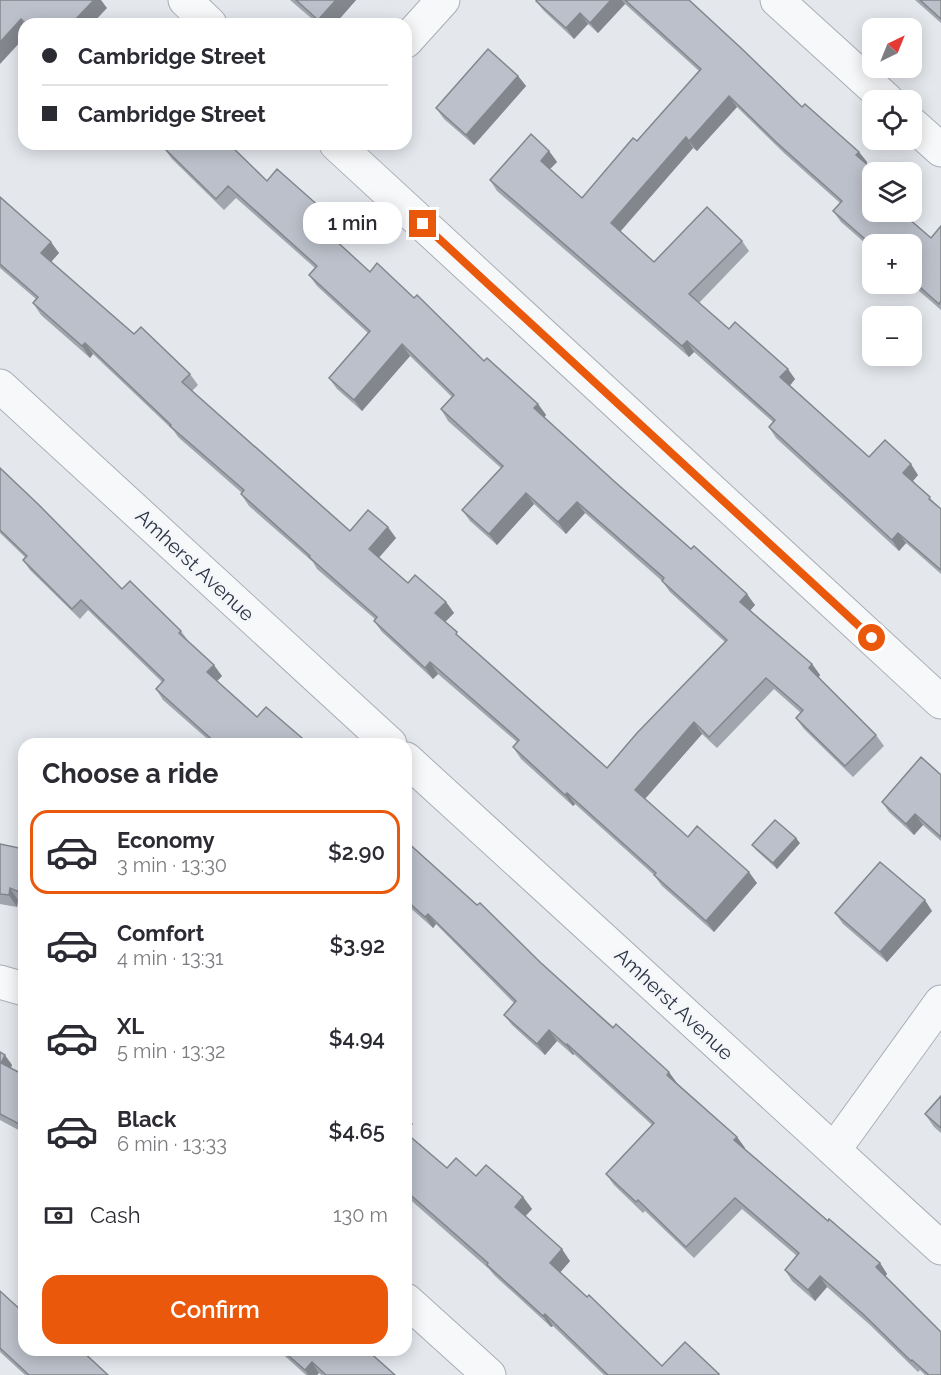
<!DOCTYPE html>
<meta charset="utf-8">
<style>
:root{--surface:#fff;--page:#f7f7f7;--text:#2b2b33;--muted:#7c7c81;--line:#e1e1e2;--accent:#ea580c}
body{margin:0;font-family:Raleway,sans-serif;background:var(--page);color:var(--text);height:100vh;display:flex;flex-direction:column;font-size:22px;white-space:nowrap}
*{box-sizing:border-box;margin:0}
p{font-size:20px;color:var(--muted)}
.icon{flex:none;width:33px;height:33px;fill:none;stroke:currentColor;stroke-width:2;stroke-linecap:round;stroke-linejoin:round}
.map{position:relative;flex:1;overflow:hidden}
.details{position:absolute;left:18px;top:738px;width:394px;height:618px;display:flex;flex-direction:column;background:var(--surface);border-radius:18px;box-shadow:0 3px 15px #0003}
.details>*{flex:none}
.banner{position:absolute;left:18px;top:18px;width:394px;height:132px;border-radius:18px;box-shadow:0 3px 15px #0003;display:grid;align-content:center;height:132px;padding:0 24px;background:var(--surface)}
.needle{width:39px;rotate:43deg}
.buttons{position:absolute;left:862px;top:18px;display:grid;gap:12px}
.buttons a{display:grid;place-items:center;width:60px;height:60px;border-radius:12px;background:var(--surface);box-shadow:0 3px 15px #0003;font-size:30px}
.end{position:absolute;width:27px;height:27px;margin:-14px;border:8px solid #ea580c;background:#fff;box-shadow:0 0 0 3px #fff}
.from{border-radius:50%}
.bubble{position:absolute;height:42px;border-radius:18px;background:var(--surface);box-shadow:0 3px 15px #0003;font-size:20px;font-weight:600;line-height:42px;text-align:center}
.banner b{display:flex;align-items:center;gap:21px;height:57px;font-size:22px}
.banner b+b{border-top:2px solid var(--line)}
.banner i{width:15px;height:15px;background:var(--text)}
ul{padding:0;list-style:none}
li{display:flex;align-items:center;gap:18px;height:84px;margin:0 12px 9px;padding:0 12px;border:3px solid transparent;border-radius:18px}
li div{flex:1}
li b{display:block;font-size:22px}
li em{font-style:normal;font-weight:600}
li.selected{border-color:var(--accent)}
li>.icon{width:54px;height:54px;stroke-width:1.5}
h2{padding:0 24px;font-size:27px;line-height:72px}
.pay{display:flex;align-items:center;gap:15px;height:66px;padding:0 24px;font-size:22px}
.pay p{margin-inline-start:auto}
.action{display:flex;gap:12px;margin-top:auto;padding:12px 24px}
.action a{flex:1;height:69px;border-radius:18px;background:var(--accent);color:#fff;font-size:24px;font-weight:600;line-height:69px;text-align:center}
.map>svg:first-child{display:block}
</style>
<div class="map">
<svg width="941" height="1375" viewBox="0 0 941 1375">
<rect width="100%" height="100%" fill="#e4e7ec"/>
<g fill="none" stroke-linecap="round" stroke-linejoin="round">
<defs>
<g id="street">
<path d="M185,0L210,24"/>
<path d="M777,0L887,100"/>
<path d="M406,41L443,0"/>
<path d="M912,124L941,150"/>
<path d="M336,144L941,702"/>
<path d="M0,386L390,744"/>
<path d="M406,759L941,1248"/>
<path d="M0,982L24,989"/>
<path d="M834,1150L941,1002"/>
<path d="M406,1300L489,1375"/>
</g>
</defs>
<use href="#street" stroke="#a9aeb7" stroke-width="35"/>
<use href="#street" stroke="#f7f8fa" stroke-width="33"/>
</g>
<g fill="#a1a5ae">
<path d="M290,0H356L335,24H318Z"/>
<path d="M537,0H689L802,107L859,152L867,162L866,164L873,212L931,238L941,226V310L911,284H912V244H873V250L841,222L833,211L840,203L784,153L737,107L697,151L693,148L620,232L654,262L742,241L749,251L699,303L729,329L795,379L790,385L869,457L918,475L913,481L941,509V574L906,543L899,551L776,438L769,427L773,422L694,352L689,357L497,191L490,180L549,151L557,162L550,169L582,198L637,141L699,71L625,4L598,33L588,24L574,39L544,11L536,1Z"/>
<path d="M915,0H941V23Z"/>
<path d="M518,76L526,86L474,145L444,119L436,108Z"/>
<path d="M163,144H229L267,181L338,227L330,236L370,272L414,298L484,361L538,404L546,415L544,417L615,482L755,605L750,610L812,664L820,675L818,678L876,735L884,746L853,777L804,729L796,718L801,713L774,689L717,748L702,734L645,799L688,837L757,883L714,932L662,886L654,875L575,804L573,806L521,759L513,747L517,742L438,674L433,679L382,632L374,621L375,619L317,569L313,562L249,506L241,494L242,493L178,437L174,431L93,354L90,358L41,315L33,303L36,299L0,268V197L59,253L51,262L134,334L190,374L198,385L192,391L350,531L396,538L379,557L408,583L446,602L454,613L445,622L461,639L607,768L725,642L670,592L662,581L585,513L566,534L534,504L497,545L470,521L462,510L501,468L448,421L441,409L452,397L410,356L362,411L337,389L329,378L368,333L317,286L309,275L315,268L236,198L224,210L172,159L164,148L166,146Z"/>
<path d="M0,468L122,589L181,631L189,642L222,676L217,681L257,717L309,744H213L163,700L156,689L162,682L88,610L80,619L30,570L23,560L25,557L0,533Z"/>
<path d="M941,775V841L923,825L914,835L889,812L882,802Z"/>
<path d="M406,841L541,963L677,1083L737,1137L745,1148L744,1149L828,1221L880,1263L887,1274L885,1276L941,1375H925L920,1370L918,1372L870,1325L827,1287L815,1301L792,1281L785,1270L797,1256L742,1209L694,1258L645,1211L643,1213L614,1185L606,1174L652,1125L574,1054L573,1055L557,1041L545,1055L512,1025L504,1015L514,1003L436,924L433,928L406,904Z"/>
<path d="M800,843L777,869L756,850L752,845Z"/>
<path d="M0,844L24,849V902L18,900L17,907L0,904Z"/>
<path d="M932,911L887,962L843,924L835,913Z"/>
<path d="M0,1052L12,1065L11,1068L24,1075V1133L0,1120Z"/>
<path d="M941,1096V1133L934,1127L925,1114Z"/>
<path d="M406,1133L447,1168L476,1176L523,1197L532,1209L526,1216L570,1261L560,1272L662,1366L685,1342L720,1375H604L553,1326L551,1327L495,1276L489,1269L406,1196Z"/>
<path d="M0,1291L24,1350H83L82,1351L108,1375H25L0,1352Z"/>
<path d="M278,1350H367L395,1375H321L319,1373L317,1375H306Z"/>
</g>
<g fill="#83868d">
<path d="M94,0H101L107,8L92,24H71Z"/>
<path d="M336,0H356L335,24H321L318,20Z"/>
<path d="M611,0H622L625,4L598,33L590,23Z"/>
<path d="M580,13L588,24L574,39L566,28Z"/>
<path d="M21,19L24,24V38L0,64V42Z"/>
<path d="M518,76L526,86L474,145L466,135Z"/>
<path d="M729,96L737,107L697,151L689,141Z"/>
<path d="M686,137L693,148L618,234L611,223Z"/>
<path d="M549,151L557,162L548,171L541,161Z"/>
<path d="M859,152L867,162L864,166L856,155Z"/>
<path d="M330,216L338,227L328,238L321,227Z"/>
<path d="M51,242L59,253L49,264L41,253Z"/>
<path d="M687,341L694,352L689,357L682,346Z"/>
<path d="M85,343L93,354L90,358L82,346Z"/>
<path d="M402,344L410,356L362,411L354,400Z"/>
<path d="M788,369L795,379L788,388L780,377Z"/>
<path d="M538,404L546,415L542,420L534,408Z"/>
<path d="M911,464L918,475L911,483L903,473Z"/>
<path d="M526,493L534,504L497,545L489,534Z"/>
<path d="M577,502L585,513L566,534L558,522Z"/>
<path d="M388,527L396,538L377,560L369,549Z"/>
<path d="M898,533L906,543L899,551L892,540Z"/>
<path d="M747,594L755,605L748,613L740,602Z"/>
<path d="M446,602L454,613L443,624L435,613Z"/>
<path d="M430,662L438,674L433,679L425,668Z"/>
<path d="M812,664L820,675L817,680L809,668Z"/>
<path d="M214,665L222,676L215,683L207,672Z"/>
<path d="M694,722L702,734L643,801L635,790Z"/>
<path d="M567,793L575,804L573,806L565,795Z"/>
<path d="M915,814L923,825L914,835L906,824Z"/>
<path d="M796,838L800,843L777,869L773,863Z"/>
<path d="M749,872L757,883L714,932L706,921Z"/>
<path d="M10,888L18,900L17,907L9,895Z"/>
<path d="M925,900L932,911L887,962L880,952Z"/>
<path d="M428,914L436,924L433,928L425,917Z"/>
<path d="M549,1030L557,1041L545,1055L537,1044Z"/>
<path d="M567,1044L574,1054L573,1055L566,1045Z"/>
<path d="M5,1055L12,1065L8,1073L1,1063Z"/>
<path d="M669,1072L677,1083L674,1085L667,1075Z"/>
<path d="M406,1114L413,1124L406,1132Z"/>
<path d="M24,1118V1129L21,1125Z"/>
<path d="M737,1137L745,1148L742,1151L734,1140Z"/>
<path d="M523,1197L532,1209L523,1218L515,1207Z"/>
<path d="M562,1249L570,1261L558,1275L550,1263Z"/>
<path d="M880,1263L887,1274L884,1278L876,1267Z"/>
<path d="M820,1276L827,1287L815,1301L808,1290Z"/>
<path d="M545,1314L553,1326L551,1327L543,1316Z"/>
<path d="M312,1362L319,1373L317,1375H308L305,1370Z"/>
</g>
<g fill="#bbc0ca" stroke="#83868d" stroke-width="1.5">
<path d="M0,0H94L71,24H48L45,21L43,24H26L21,19L0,42Z"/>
<path d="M296,0H336L318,20Z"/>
<path d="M537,0H611L590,23L580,13L566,28L536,1Z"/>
<path d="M625,0H689L741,48L802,107L805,104L859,152L856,155L876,172H873V212H901L931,238L941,226V301L939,304L912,280V244H873V246L833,211L842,201L776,142L729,96L689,141L686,137L611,223L654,262L707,207L742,241L689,294L729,329L735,322L788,369L780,377L869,457L885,440L911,464L903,473L930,497L929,499L941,509V570L898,533L892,540L769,427L775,420L687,341L682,346L490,180L531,134L549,151L541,161L582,198L633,138L637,141L701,69Z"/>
<path d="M920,0H941V19Z"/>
<path d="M488,49L518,76L466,135L436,108Z"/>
<path d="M168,144H229L267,181L277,169L330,216L321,227L370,272L377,263L414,298L417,295L484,361L487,358L538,404L534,408L615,482L691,549L694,546L747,594L740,602L812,664L809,668L876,735L845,766L796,718L803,710L766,678L709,737L694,722L635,790L688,837L697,826L749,872L706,921L654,875L656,873L567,793L565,795L513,747L519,740L430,662L425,668L374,621L377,617L309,557L310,556L241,494L244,490L170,426L171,425L85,343L82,346L33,303L38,297L0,264V197L51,242L41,253L134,334L141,327L190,374L182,382L350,531L368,510L388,527L369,549L408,583L415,575L446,602L435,613L457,632L456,634L607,768L637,733L727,640L662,581L664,578L577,502L558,522L526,493L489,534L462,510L503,466L441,409L454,395L402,344L354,400L329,378L370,331L309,275L317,266L228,186L216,199L164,148Z"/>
<path d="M0,468L38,504L122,589L130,581L181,631L179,633L214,665L207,672L257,717L266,707L309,744H217L156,689L164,680L81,600L72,609L23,560L27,556L0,530Z"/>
<path d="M921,757L941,775V837L915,814L906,824L882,802Z"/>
<path d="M775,820L796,838L773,863L752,845Z"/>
<path d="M406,841L477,905L480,903L541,963L613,1028L616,1024L669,1072L667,1075L737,1137L734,1140L828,1221L829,1219L880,1263L876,1267L941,1332V1375H929L912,1360L911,1361L863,1314L820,1276L808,1290L785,1270L799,1253L735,1198L686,1247L638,1200L636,1202L606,1174L654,1123L567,1044L566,1045L549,1030L537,1044L504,1015L516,1001L428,914L425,917L406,900Z"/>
<path d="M0,844L24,849V894L10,888L9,895L0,894Z"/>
<path d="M880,862L925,900L880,952L835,913Z"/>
<path d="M0,1052L5,1055L1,1063L24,1075V1118L21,1125L0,1114Z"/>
<path d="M941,1096V1128L925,1114Z"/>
<path d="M406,1133L447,1168L456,1158L476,1176L486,1165L523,1197L515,1207L562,1249L550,1263L587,1297L589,1295L662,1366L685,1342L719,1374L718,1375H608L545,1314L543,1316L487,1265L488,1263L406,1191Z"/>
<path d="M0,1291L24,1313V1350H81L108,1375H29L0,1348Z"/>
<path d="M282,1350H367L395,1375H326L312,1362L305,1370Z"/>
</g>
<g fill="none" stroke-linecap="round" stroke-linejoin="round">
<path stroke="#ea580c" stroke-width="8" d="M423,224L872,638"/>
</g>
<g text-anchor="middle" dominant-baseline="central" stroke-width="5" stroke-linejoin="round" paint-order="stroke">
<g font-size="20" fill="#2b3445" stroke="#f4f6f9">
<text transform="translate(195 565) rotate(43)">Amherst Avenue</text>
<text transform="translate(674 1004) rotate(43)">Amherst Avenue</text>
</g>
</g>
</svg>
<div class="buttons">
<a><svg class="needle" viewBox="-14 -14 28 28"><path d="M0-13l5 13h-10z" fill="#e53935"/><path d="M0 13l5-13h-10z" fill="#7c7c81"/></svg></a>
<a><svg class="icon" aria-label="locate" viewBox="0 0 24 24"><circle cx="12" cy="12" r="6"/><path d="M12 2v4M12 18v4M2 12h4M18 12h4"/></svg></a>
<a><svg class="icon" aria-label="layers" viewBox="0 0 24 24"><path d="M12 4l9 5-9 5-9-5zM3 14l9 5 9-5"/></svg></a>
<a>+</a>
<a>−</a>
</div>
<i class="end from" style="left:872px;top:638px"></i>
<i class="end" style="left:423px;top:224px"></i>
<div class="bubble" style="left:303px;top:202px;width:99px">1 min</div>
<div class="banner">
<b><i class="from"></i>Cambridge Street</b>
<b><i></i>Cambridge Street</b>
</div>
<section class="details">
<h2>Choose a ride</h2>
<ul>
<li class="selected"><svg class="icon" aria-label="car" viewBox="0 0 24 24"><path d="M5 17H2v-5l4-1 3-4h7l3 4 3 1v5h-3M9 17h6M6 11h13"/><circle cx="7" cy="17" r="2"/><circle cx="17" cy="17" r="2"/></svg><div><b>Economy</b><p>3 min · 13:30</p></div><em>$2.90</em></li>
<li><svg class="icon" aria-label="car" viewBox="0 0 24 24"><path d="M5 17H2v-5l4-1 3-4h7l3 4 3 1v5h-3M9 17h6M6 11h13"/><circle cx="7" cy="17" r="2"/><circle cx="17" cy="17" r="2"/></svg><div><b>Comfort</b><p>4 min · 13:31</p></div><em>$3.92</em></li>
<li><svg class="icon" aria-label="car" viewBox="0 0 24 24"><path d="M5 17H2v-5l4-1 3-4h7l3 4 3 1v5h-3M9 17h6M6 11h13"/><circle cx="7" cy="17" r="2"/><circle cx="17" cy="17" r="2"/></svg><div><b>XL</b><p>5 min · 13:32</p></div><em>$4.94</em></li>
<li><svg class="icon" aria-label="car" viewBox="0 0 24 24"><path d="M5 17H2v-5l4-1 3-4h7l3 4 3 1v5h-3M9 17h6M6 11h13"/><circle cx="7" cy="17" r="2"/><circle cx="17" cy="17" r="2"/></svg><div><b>Black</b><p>6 min · 13:33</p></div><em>$4.65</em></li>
</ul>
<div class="pay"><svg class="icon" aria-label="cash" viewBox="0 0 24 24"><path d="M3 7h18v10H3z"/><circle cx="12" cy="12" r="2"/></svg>Cash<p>130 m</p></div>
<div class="action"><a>Confirm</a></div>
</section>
</div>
